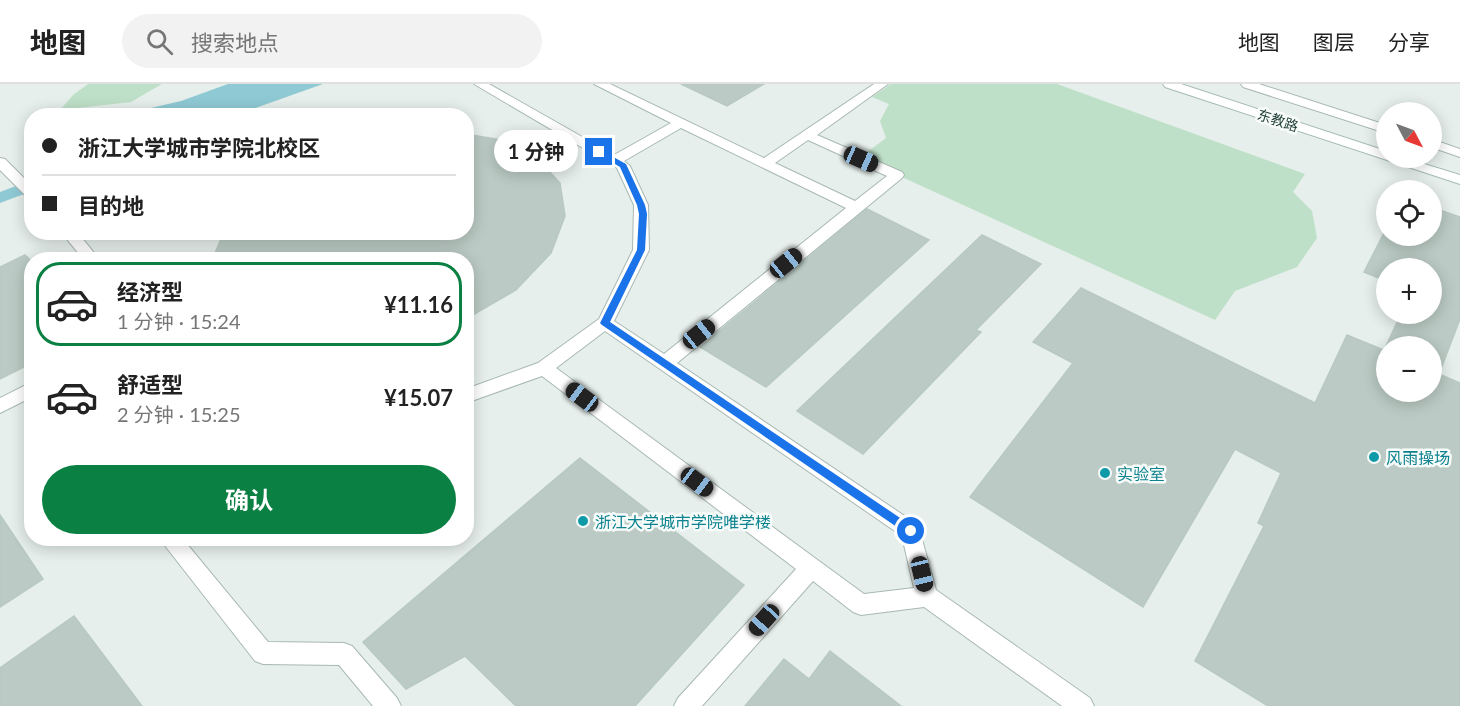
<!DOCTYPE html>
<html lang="zh">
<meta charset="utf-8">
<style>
:root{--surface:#fff;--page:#f2f2f2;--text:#222;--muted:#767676;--line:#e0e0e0;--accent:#0b8043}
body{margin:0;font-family:Lato,"Noto Sans SC",sans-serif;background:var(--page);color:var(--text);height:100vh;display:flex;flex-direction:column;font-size:22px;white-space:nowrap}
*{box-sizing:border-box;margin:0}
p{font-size:20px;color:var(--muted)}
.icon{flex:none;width:33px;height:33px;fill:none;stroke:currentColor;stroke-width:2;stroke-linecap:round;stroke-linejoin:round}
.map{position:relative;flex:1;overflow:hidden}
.drawer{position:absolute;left:24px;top:168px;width:450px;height:294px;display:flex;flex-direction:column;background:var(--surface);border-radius:24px;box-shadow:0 3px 15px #0003}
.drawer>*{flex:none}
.banner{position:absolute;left:24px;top:24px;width:450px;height:132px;border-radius:24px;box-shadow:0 3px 15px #0003;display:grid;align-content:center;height:132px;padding:0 18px;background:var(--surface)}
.needle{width:39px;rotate:131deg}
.controls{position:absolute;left:1376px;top:18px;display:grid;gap:12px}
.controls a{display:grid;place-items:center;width:66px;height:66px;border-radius:50%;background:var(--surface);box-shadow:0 3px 15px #0003;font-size:30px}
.end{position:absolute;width:27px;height:27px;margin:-14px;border:8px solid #1a73e8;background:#fff;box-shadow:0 0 0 3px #fff}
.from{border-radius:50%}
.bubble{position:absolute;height:42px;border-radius:21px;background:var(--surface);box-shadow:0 3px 15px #0003;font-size:20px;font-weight:700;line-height:42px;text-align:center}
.car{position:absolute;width:18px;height:36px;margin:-18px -9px;border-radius:8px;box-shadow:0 0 4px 2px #0007;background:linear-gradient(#222 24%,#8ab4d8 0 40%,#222 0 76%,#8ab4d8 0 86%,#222 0)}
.banner b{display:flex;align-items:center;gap:21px;height:57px;font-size:22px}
.banner b+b{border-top:2px solid var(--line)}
.banner i{width:15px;height:15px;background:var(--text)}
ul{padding:10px 0 0;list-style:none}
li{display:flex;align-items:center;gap:18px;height:84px;margin:0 12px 9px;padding:0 6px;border:3px solid transparent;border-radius:24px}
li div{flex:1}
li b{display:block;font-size:22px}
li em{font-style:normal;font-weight:700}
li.active{border-color:var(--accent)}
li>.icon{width:54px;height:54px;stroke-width:1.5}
.cta{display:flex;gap:12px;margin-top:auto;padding:12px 18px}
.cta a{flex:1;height:69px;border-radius:36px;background:var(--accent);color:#fff;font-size:24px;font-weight:700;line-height:69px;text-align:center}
header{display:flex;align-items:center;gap:36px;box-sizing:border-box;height:84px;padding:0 30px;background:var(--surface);border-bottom:2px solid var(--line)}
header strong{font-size:28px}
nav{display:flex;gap:33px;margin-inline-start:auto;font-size:21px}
.search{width:420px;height:54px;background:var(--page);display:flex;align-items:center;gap:15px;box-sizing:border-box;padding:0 21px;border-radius:33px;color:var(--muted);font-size:22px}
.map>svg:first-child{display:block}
</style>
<header>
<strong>地图</strong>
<div class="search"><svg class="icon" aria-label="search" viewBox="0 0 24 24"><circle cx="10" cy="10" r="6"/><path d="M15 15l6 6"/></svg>搜索地点</div>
<nav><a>地图</a><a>图层</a><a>分享</a></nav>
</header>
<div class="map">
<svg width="1460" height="622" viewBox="0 0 1460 622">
<rect width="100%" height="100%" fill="#e6efeb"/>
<g fill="#bfe0c8">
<path d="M88,0H162L131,18L60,26L73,11Z"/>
<path d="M891,0H1057L1305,90L1293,108L1312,127L1317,154L1297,183L1235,207L1215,236L871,79L866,69L886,54L880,37L889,20L872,13Z"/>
</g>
<path fill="#8ec9d4" d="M228,0H323L236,31H121L181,17Z"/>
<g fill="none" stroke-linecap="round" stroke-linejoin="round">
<path fill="#8ec9d4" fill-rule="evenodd" d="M32,96V107L0,119V108Z"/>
</g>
<g fill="#bbcac4" stroke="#b8c9c2" stroke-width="1.5">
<path d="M681,0H764L727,22Z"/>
<path d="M466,50L501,56L537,74L560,99L565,132L551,169L516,206L466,235V176H212L224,148H466Z"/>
<path d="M1431,123L1460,133V235L1439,290L1460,299V622H1268L1195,577L1264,442L1258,439L1281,389L1235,365L1143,523L970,413L1073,279L1033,258L1081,204L1315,319L1347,251L1386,267V308H1431V262H1386L1401,230H1431V184H1386V197L1364,188L1386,145V152H1431Z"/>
<path d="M867,125L929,156L766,303L700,263Z"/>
<path d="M982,151L1041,180L976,246L981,248L863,370L797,327Z"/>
<path d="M25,171L32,178V279L0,295V183Z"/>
<path d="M580,374L744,501L635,622H516L465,572L406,605L363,558Z"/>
<path d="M0,431L43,495L0,523Z"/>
<path d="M74,532L142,622H0V584Z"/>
<path d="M830,567L901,622H745L784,575L809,595Z"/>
</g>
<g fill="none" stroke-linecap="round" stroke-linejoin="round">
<defs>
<g id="street">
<path d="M474,0H489L614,71L671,39L594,0H610L764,74L874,0H888L817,51L902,88L904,91L902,94L677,279L918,441L936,506L1090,614L1094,622H1062L924,523L861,531L853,528L813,497L702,622H674L678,614L796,485L542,292L466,319V305L538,279L599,235L633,166L634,121L617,84ZM681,44L846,124L664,270L614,237L649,166L648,121L630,82L624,77ZM808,56L887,92L855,117L775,79ZM605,247L902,452L914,504L864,510L556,284Z"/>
<path d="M1241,0H1259L1386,41V49L1243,3Z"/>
<path d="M1431,55L1460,65V73L1431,63Z"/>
<path d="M0,74L5,75L32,102V114L27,113L0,86Z"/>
<path d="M61,148H77L100,176H84Z"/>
<path d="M32,298V313L0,329V314Z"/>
<path d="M159,454H182L268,558L344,559L352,562L397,614L401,622H373L339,581L263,580L255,577Z"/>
</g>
<path id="secondary" d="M1163,0H1181L1386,67V74H1405L1460,91V100L1165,3Z"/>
</defs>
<use href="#street" stroke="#a8b8b2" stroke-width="2"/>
<use href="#secondary" stroke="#a4bbb3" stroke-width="2"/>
<use href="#street" fill="#fff" fill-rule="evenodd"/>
<use href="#secondary" fill="#fff" fill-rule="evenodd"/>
</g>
<path fill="#1a73e8" d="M599,65L626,80L645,121L647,130L645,166L610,238L915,444V450H907L602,241L600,239L637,166L639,130L637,121L620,83L597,69Z"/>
<g fill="#0f9aa8" stroke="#f7fbf9" stroke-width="2">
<circle cx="1374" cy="373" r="6"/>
<circle cx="1105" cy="389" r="6"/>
<circle cx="583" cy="437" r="6"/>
</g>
<g text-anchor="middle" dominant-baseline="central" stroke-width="5" stroke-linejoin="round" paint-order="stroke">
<g font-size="14" fill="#24423a" stroke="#f7fbf9">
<text transform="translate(1278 36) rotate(18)">东教路</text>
</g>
<g font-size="16" fill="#0d838f" stroke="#f7fbf9" text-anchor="start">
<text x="1386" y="373">风雨操场</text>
<text x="1117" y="389">实验室</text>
<text x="595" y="437">浙江大学城市学院唯学楼</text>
</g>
</g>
</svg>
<div class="controls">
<a><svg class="needle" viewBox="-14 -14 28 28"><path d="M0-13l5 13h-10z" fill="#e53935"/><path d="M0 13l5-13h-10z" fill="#767676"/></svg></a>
<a><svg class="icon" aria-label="locate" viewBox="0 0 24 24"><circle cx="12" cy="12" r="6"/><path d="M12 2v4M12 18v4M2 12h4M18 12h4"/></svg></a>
<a>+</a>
<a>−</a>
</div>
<i class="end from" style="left:911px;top:447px"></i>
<i class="end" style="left:599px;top:68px"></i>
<div class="bubble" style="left:494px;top:46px;width:84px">1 分钟</div>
<i class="car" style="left:861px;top:75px;rotate:114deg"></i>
<i class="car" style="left:786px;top:179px;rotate:51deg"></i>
<i class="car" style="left:699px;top:250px;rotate:51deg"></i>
<i class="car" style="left:582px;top:313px;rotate:307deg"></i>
<i class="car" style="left:697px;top:398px;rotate:127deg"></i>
<i class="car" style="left:922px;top:490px;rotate:166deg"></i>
<i class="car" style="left:764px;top:536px;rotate:222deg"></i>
<div class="banner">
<b><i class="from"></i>浙江大学城市学院北校区</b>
<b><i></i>目的地</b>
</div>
<section class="drawer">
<ul>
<li class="active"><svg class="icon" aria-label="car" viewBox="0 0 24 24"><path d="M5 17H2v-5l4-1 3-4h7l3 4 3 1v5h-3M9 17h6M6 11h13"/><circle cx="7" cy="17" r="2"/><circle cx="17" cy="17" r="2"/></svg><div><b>经济型</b><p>1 分钟 · 15:24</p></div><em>¥11.16</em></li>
<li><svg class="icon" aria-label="car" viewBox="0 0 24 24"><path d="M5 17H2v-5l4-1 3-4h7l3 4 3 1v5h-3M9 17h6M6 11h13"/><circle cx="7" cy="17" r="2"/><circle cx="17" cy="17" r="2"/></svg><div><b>舒适型</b><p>2 分钟 · 15:25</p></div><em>¥15.07</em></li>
</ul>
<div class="cta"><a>确认</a></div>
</section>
</div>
